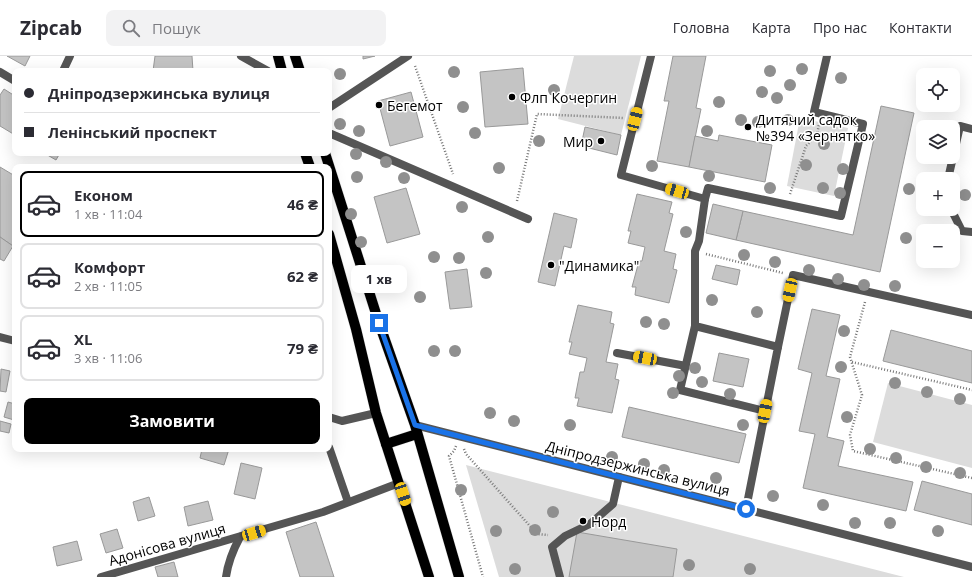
<!DOCTYPE html>
<html lang="uk">
<meta charset="utf-8">
<style>
:root{--surface:#fff;--page:#f2f2f3;--text:#2b2b33;--muted:#7c7c81;--line:#e1e1e2;--accent:#000}
body{margin:0;font-family:"Open Sans",sans-serif;background:var(--page);color:var(--text);height:100vh;display:flex;flex-direction:column;font-size:15px;white-space:nowrap}
*{box-sizing:border-box;margin:0}
p{font-size:13px;color:var(--muted)}
.icon{flex:none;width:22px;height:22px;fill:none;stroke:currentColor;stroke-width:2;stroke-linecap:round;stroke-linejoin:round}
.map{position:relative;flex:1;overflow:hidden}
.drawer{position:absolute;left:12px;top:108px;width:320px;height:288px;display:flex;flex-direction:column;background:var(--surface);border-radius:8px;box-shadow:0 4px 16px #0002}
.drawer>*{flex:none}
.guide{position:absolute;left:12px;top:12px;width:320px;height:88px;border-radius:8px;box-shadow:0 4px 16px #0002;display:grid;align-content:center;height:88px;padding:0 12px;background:var(--surface)}
.controls{position:absolute;left:916px;top:12px;display:grid;gap:8px}
.controls a{display:grid;place-items:center;width:44px;height:44px;border-radius:8px;background:var(--surface);box-shadow:0 4px 16px #0002;font-size:20px}
.end{position:absolute;width:18px;height:18px;margin:-9px;border:5px solid #1a73e8;background:#fff;box-shadow:0 0 0 2px #fff}
.from{border-radius:50%}
.bubble{position:absolute;height:28px;border-radius:8px;background:var(--surface);box-shadow:0 4px 16px #0002;font-size:13px;font-weight:700;line-height:28px;text-align:center}
.car{position:absolute;width:12px;height:24px;margin:-12px -6px;border-radius:5px;box-shadow:0 0 3px 1px #0007;background:linear-gradient(#f5c518 24%,#345 0 40%,#f5c518 0 76%,#345 0 86%,#f5c518 0)}
.guide b{display:flex;align-items:center;gap:14px;height:38px;font-size:15px}
.guide b+b{border-top:1px solid var(--line)}
.guide i{width:10px;height:10px;background:var(--text)}
ul{padding:7px 0 0;list-style:none}
li{display:flex;align-items:center;gap:12px;height:66px;margin:0 8px 6px;padding:0 4px;border:2px solid var(--line);border-radius:8px}
li div{flex:1}
li b{display:block;font-size:15px}
li em{font-style:normal;font-weight:700}
li.on{border-color:var(--accent)}
li>.icon{width:36px;height:36px;stroke-width:1.5}
.action{display:flex;gap:8px;margin-top:auto;padding:8px 12px}
.action a{flex:1;height:46px;border-radius:8px;background:var(--accent);color:#fff;font-size:16px;font-weight:700;line-height:46px;text-align:center}
header{display:flex;align-items:center;gap:24px;box-sizing:border-box;height:56px;padding:0 20px;background:var(--surface);border-bottom:1px solid var(--line)}
header strong{font-size:19px}
nav{display:flex;gap:22px;margin-inline-start:auto;font-size:14px}
.search{width:280px;height:36px;background:var(--page);display:flex;align-items:center;gap:10px;box-sizing:border-box;padding:0 14px;border-radius:8px;color:var(--muted);font-size:15px}
.map>svg:first-child{display:block}
</style>
<header>
<strong>Zipcab</strong>
<div class="search"><svg class="icon" aria-label="search" viewBox="0 0 24 24"><circle cx="10" cy="10" r="6"/><path d="M15 15l6 6"/></svg>Пошук</div>
<nav><a>Головна</a><a>Карта</a><a>Про нас</a><a>Контакти</a></nav>
</header>
<div class="map">
<svg width="972" height="521" viewBox="0 0 972 521">
<rect width="100%" height="100%" fill="#fff"/>
<g fill="#dcdcdc">
<path d="M574,0H641L621,79L558,63Z"/>
<path d="M800,62L848,72L834,140L787,130Z"/>
<path d="M888,327L972,349V412L873,386Z"/>
<path d="M466,409L904,521H499Z"/>
</g>
<g fill="#c4c4c4" stroke="#999">
<path d="M7,0H30L25,10Z"/>
<path d="M155,0H192L193,15H153Z"/>
<path d="M363,0H375L363,3Z"/>
<path d="M673,0H706L696,52L701,53L689,111L657,105L669,45H664Z"/>
<path d="M523,12L528,68L485,71L480,16Z"/>
<path d="M4,33L15,40V79L0,70V39Z"/>
<path d="M411,36L423,81L390,90L378,45Z"/>
<path d="M881,50L914,57L880,216L736,184L743,155L853,179Z"/>
<path d="M585,71L621,79L617,99L581,90Z"/>
<path d="M719,79L772,89L765,126L689,111L695,80L718,85Z"/>
<path d="M44,97H60L56,104Z"/>
<path d="M0,111L15,120V187L13,190L0,181Z"/>
<path d="M406,132L420,178L387,187L374,141Z"/>
<path d="M637,138L672,146L669,157L673,158L664,195L676,198L673,213L677,214L669,247L635,239L636,231H632L639,205H642L645,191L628,187L631,175H628Z"/>
<path d="M713,148L743,155L736,184L706,177Z"/>
<path d="M554,157L577,163L571,192L564,190L555,230L538,226Z"/>
<path d="M0,181L13,190L4,205L0,203Z"/>
<path d="M716,209L740,214L737,229L712,223Z"/>
<path d="M467,213L472,251L450,253L445,216Z"/>
<path d="M578,249L612,256L610,267L614,268L606,306L618,308L615,323L619,324L612,357L577,350L579,342H575L580,316H584L587,302L569,298L572,286H569Z"/>
<path d="M812,253L840,259L826,320L840,323L827,381L844,385L838,410L913,426L906,455L803,432L815,378L799,375L812,317L798,313Z"/>
<path d="M891,274L972,295V327L883,305Z"/>
<path d="M719,297L749,303L743,331L713,325Z"/>
<path d="M1,313L10,315L6,336L0,335Z"/>
<path d="M8,346L15,348L14,364L4,361Z"/>
<path d="M629,351L746,378L739,407L622,381Z"/>
<path d="M0,365L11,368L9,377L0,375Z"/>
<path d="M202,393H229L224,409L200,402Z"/>
<path d="M241,407L262,412L255,443L234,438Z"/>
<path d="M922,425L972,438V469L914,454Z"/>
<path d="M149,441L155,460L138,465L133,446Z"/>
<path d="M208,445L213,464L188,470L184,451Z"/>
<path d="M316,466L334,521H300L286,476Z"/>
<path d="M117,473L123,492L106,497L100,478Z"/>
<path d="M577,476L677,493L673,521H569Z"/>
<path d="M77,485L82,504L57,510L53,491Z"/>
<path d="M174,506L178,521H158L155,511Z"/>
</g>
<g fill="none" stroke-linecap="round" stroke-linejoin="round">
<defs>
<g id="primary">
<path d="M278,0L282,15"/>
<path d="M295,0L300,15"/>
<path d="M305,97L310,111"/>
<path d="M325,97L379,267L415,369L459,521"/>
<path d="M329,178L356,273L376,357L429,521"/>
<path d="M386,388L417,378"/>
</g>
</defs>
<use href="#primary" stroke="#dbdbdb" stroke-width="11"/>
<g stroke="#777" stroke-width="2.5" stroke-dasharray="1 2" stroke-linecap="butt">
<path d="M415,10L453,118"/>
<path d="M790,138L806,90L817,79L819,68"/>
<path d="M517,145L537,58L624,62"/>
<path d="M706,198L783,217"/>
<path d="M865,246L850,301L862,339L850,379L853,395L972,422"/>
<path d="M852,306L972,334"/>
<path d="M456,390L454,395L449,400L483,521"/>
<path d="M464,393L466,398L537,478L548,479"/>
</g>
<g stroke="#555" stroke-width="8">
<path d="M241,0L268,15"/>
<path d="M651,0L621,119L705,143L699,185L695,195V270L778,291L746,453"/>
<path d="M63,15L70,0"/>
<path d="M0,16L15,25"/>
<path d="M329,77L528,163"/>
<path d="M948,123L960,70L972,73"/>
<path d="M705,143L708,132L841,160L863,68L814,56L827,0"/>
<path d="M951,153L962,175L972,176"/>
<path d="M695,270L680,334L765,355"/>
<path d="M778,291L793,219L972,259"/>
<path d="M617,297L686,310"/>
<path d="M329,391L348,446"/>
<path d="M226,521C228,506 233,494 240,481"/>
<path d="M560,521L552,491L565,480L590,468L613,448L619,421"/>
</g>
<g stroke="#555" stroke-width="8">
<path d="M329,52L408,0"/>
<path d="M0,281L15,285"/>
<path d="M329,361L342,365L376,357"/>
<path d="M415,369L972,511"/>
<path d="M101,521L323,456L399,427"/>
</g>
<use href="#primary" stroke="#000" stroke-width="10"/>
</g>
<g fill="#8f8f8f">
<circle cx="802" cy="13" r="6"/>
<circle cx="770" cy="15" r="6"/>
<circle cx="454" cy="16" r="6"/>
<circle cx="340" cy="18" r="6"/>
<circle cx="841" cy="22" r="6"/>
<circle cx="790" cy="29" r="6"/>
<circle cx="554" cy="34" r="6"/>
<circle cx="762" cy="36" r="6"/>
<circle cx="777" cy="42" r="6"/>
<circle cx="719" cy="46" r="6"/>
<circle cx="463" cy="51" r="6"/>
<circle cx="741" cy="64" r="6"/>
<circle cx="788" cy="64" r="6"/>
<circle cx="758" cy="66" r="6"/>
<circle cx="340" cy="68" r="6"/>
<circle cx="359" cy="75" r="6"/>
<circle cx="707" cy="75" r="6"/>
<circle cx="475" cy="77" r="6"/>
<circle cx="539" cy="85" r="6"/>
<circle cx="824" cy="88" r="6"/>
<circle cx="356" cy="98" r="6"/>
<circle cx="386" cy="106" r="6"/>
<circle cx="806" cy="109" r="6"/>
<circle cx="652" cy="110" r="6"/>
<circle cx="499" cy="112" r="6"/>
<circle cx="843" cy="113" r="6"/>
<circle cx="709" cy="120" r="6"/>
<circle cx="357" cy="121" r="6"/>
<circle cx="404" cy="122" r="6"/>
<circle cx="770" cy="132" r="6"/>
<circle cx="823" cy="132" r="6"/>
<circle cx="909" cy="133" r="6"/>
<circle cx="840" cy="137" r="6"/>
<circle cx="965" cy="139" r="6"/>
<circle cx="462" cy="151" r="6"/>
<circle cx="351" cy="158" r="6"/>
<circle cx="686" cy="176" r="6"/>
<circle cx="488" cy="181" r="6"/>
<circle cx="906" cy="182" r="6"/>
<circle cx="361" cy="186" r="6"/>
<circle cx="744" cy="199" r="6"/>
<circle cx="434" cy="201" r="6"/>
<circle cx="459" cy="202" r="6"/>
<circle cx="775" cy="206" r="6"/>
<circle cx="809" cy="214" r="6"/>
<circle cx="386" cy="216" r="6"/>
<circle cx="486" cy="217" r="6"/>
<circle cx="838" cy="223" r="6"/>
<circle cx="864" cy="229" r="6"/>
<circle cx="895" cy="230" r="6"/>
<circle cx="420" cy="241" r="6"/>
<circle cx="712" cy="244" r="6"/>
<circle cx="757" cy="256" r="6"/>
<circle cx="646" cy="266" r="6"/>
<circle cx="664" cy="268" r="6"/>
<circle cx="844" cy="275" r="6"/>
<circle cx="434" cy="295" r="6"/>
<circle cx="455" cy="295" r="6"/>
<circle cx="841" cy="311" r="6"/>
<circle cx="695" cy="312" r="6"/>
<circle cx="679" cy="320" r="6"/>
<circle cx="702" cy="326" r="6"/>
<circle cx="895" cy="327" r="6"/>
<circle cx="927" cy="336" r="6"/>
<circle cx="673" cy="337" r="6"/>
<circle cx="730" cy="338" r="6"/>
<circle cx="960" cy="343" r="6"/>
<circle cx="490" cy="357" r="6"/>
<circle cx="847" cy="361" r="6"/>
<circle cx="514" cy="365" r="6"/>
<circle cx="570" cy="369" r="6"/>
<circle cx="743" cy="369" r="6"/>
<circle cx="870" cy="393" r="6"/>
<circle cx="612" cy="401" r="6"/>
<circle cx="896" cy="402" r="6"/>
<circle cx="644" cy="408" r="6"/>
<circle cx="926" cy="411" r="6"/>
<circle cx="664" cy="414" r="6"/>
<circle cx="960" cy="417" r="6"/>
<circle cx="716" cy="422" r="6"/>
<circle cx="461" cy="434" r="6"/>
<circle cx="773" cy="440" r="6"/>
<circle cx="823" cy="449" r="6"/>
<circle cx="553" cy="456" r="6"/>
<circle cx="855" cy="467" r="6"/>
<circle cx="890" cy="467" r="6"/>
<circle cx="535" cy="474" r="6"/>
<circle cx="496" cy="475" r="6"/>
<circle cx="938" cy="475" r="6"/>
<circle cx="689" cy="509" r="6"/>
<circle cx="515" cy="513" r="6"/>
<circle cx="750" cy="513" r="6"/>
</g>
<g fill="none" stroke-linecap="round" stroke-linejoin="round">
<path stroke="#1a73e8" stroke-width="5" d="M379,267L415,369L746,453"/>
</g>
<g fill="#000" stroke="#fff" stroke-width="1.5">
<circle cx="512" cy="41" r="4"/>
<circle cx="379" cy="49" r="4"/>
<circle cx="748" cy="71" r="4"/>
<circle cx="601" cy="85" r="4"/>
<circle cx="551" cy="209" r="4"/>
<circle cx="583" cy="465" r="4"/>
</g>
<g text-anchor="middle" dominant-baseline="central" stroke-width="3" stroke-linejoin="round" paint-order="stroke">
<g font-size="14" fill="#000" stroke="#fff" text-anchor="start">
<text x="520" y="41">Флп Кочергин</text>
<text x="387" y="49">Бегемот</text>
<text x="756" y="63">Дитячий садок<tspan x="756" dy="16">№394 «Зернятко»</tspan></text>
<text x="593" y="85" text-anchor="end">Мир</text>
<text x="559" y="209">"Динамика"</text>
<text x="591" y="465">Норд</text>
</g>
<g font-size="14" fill="#000" stroke="#fff">
<text transform="translate(638 412) rotate(14)">Дніпродзержинська вулиця</text>
<text transform="translate(167 488) rotate(-16)">Адонісова вулиця</text>
</g>
</g>
</svg>
<div class="controls">
<a><svg class="icon" aria-label="locate" viewBox="0 0 24 24"><circle cx="12" cy="12" r="6"/><path d="M12 2v4M12 18v4M2 12h4M18 12h4"/></svg></a>
<a><svg class="icon" aria-label="layers" viewBox="0 0 24 24"><path d="M12 4l9 5-9 5-9-5zM3 14l9 5 9-5"/></svg></a>
<a>+</a>
<a>−</a>
</div>
<i class="end from" style="left:746px;top:453px"></i>
<i class="end" style="left:379px;top:267px"></i>
<div class="bubble" style="left:351px;top:209px;width:56px">1 хв</div>
<i class="car" style="left:635px;top:63px;rotate:14deg"></i>
<i class="car" style="left:677px;top:135px;rotate:286deg"></i>
<i class="car" style="left:790px;top:234px;rotate:192deg"></i>
<i class="car" style="left:645px;top:302px;rotate:281deg"></i>
<i class="car" style="left:765px;top:355px;rotate:11deg"></i>
<i class="car" style="left:403px;top:438px;rotate:162deg"></i>
<i class="car" style="left:254px;top:477px;rotate:73deg"></i>
<div class="guide">
<b><i class="from"></i>Дніпродзержинська вулиця</b>
<b><i></i>Ленінський проспект</b>
</div>
<section class="drawer">
<ul>
<li class="on"><svg class="icon" aria-label="car" viewBox="0 0 24 24"><path d="M5 17H2v-5l4-1 3-4h7l3 4 3 1v5h-3M9 17h6M6 11h13"/><circle cx="7" cy="17" r="2"/><circle cx="17" cy="17" r="2"/></svg><div><b>Економ</b><p>1 хв · 11:04</p></div><em>46 ₴</em></li>
<li><svg class="icon" aria-label="car" viewBox="0 0 24 24"><path d="M5 17H2v-5l4-1 3-4h7l3 4 3 1v5h-3M9 17h6M6 11h13"/><circle cx="7" cy="17" r="2"/><circle cx="17" cy="17" r="2"/></svg><div><b>Комфорт</b><p>2 хв · 11:05</p></div><em>62 ₴</em></li>
<li><svg class="icon" aria-label="car" viewBox="0 0 24 24"><path d="M5 17H2v-5l4-1 3-4h7l3 4 3 1v5h-3M9 17h6M6 11h13"/><circle cx="7" cy="17" r="2"/><circle cx="17" cy="17" r="2"/></svg><div><b>XL</b><p>3 хв · 11:06</p></div><em>79 ₴</em></li>
</ul>
<div class="action"><a>Замовити</a></div>
</section>
</div>
